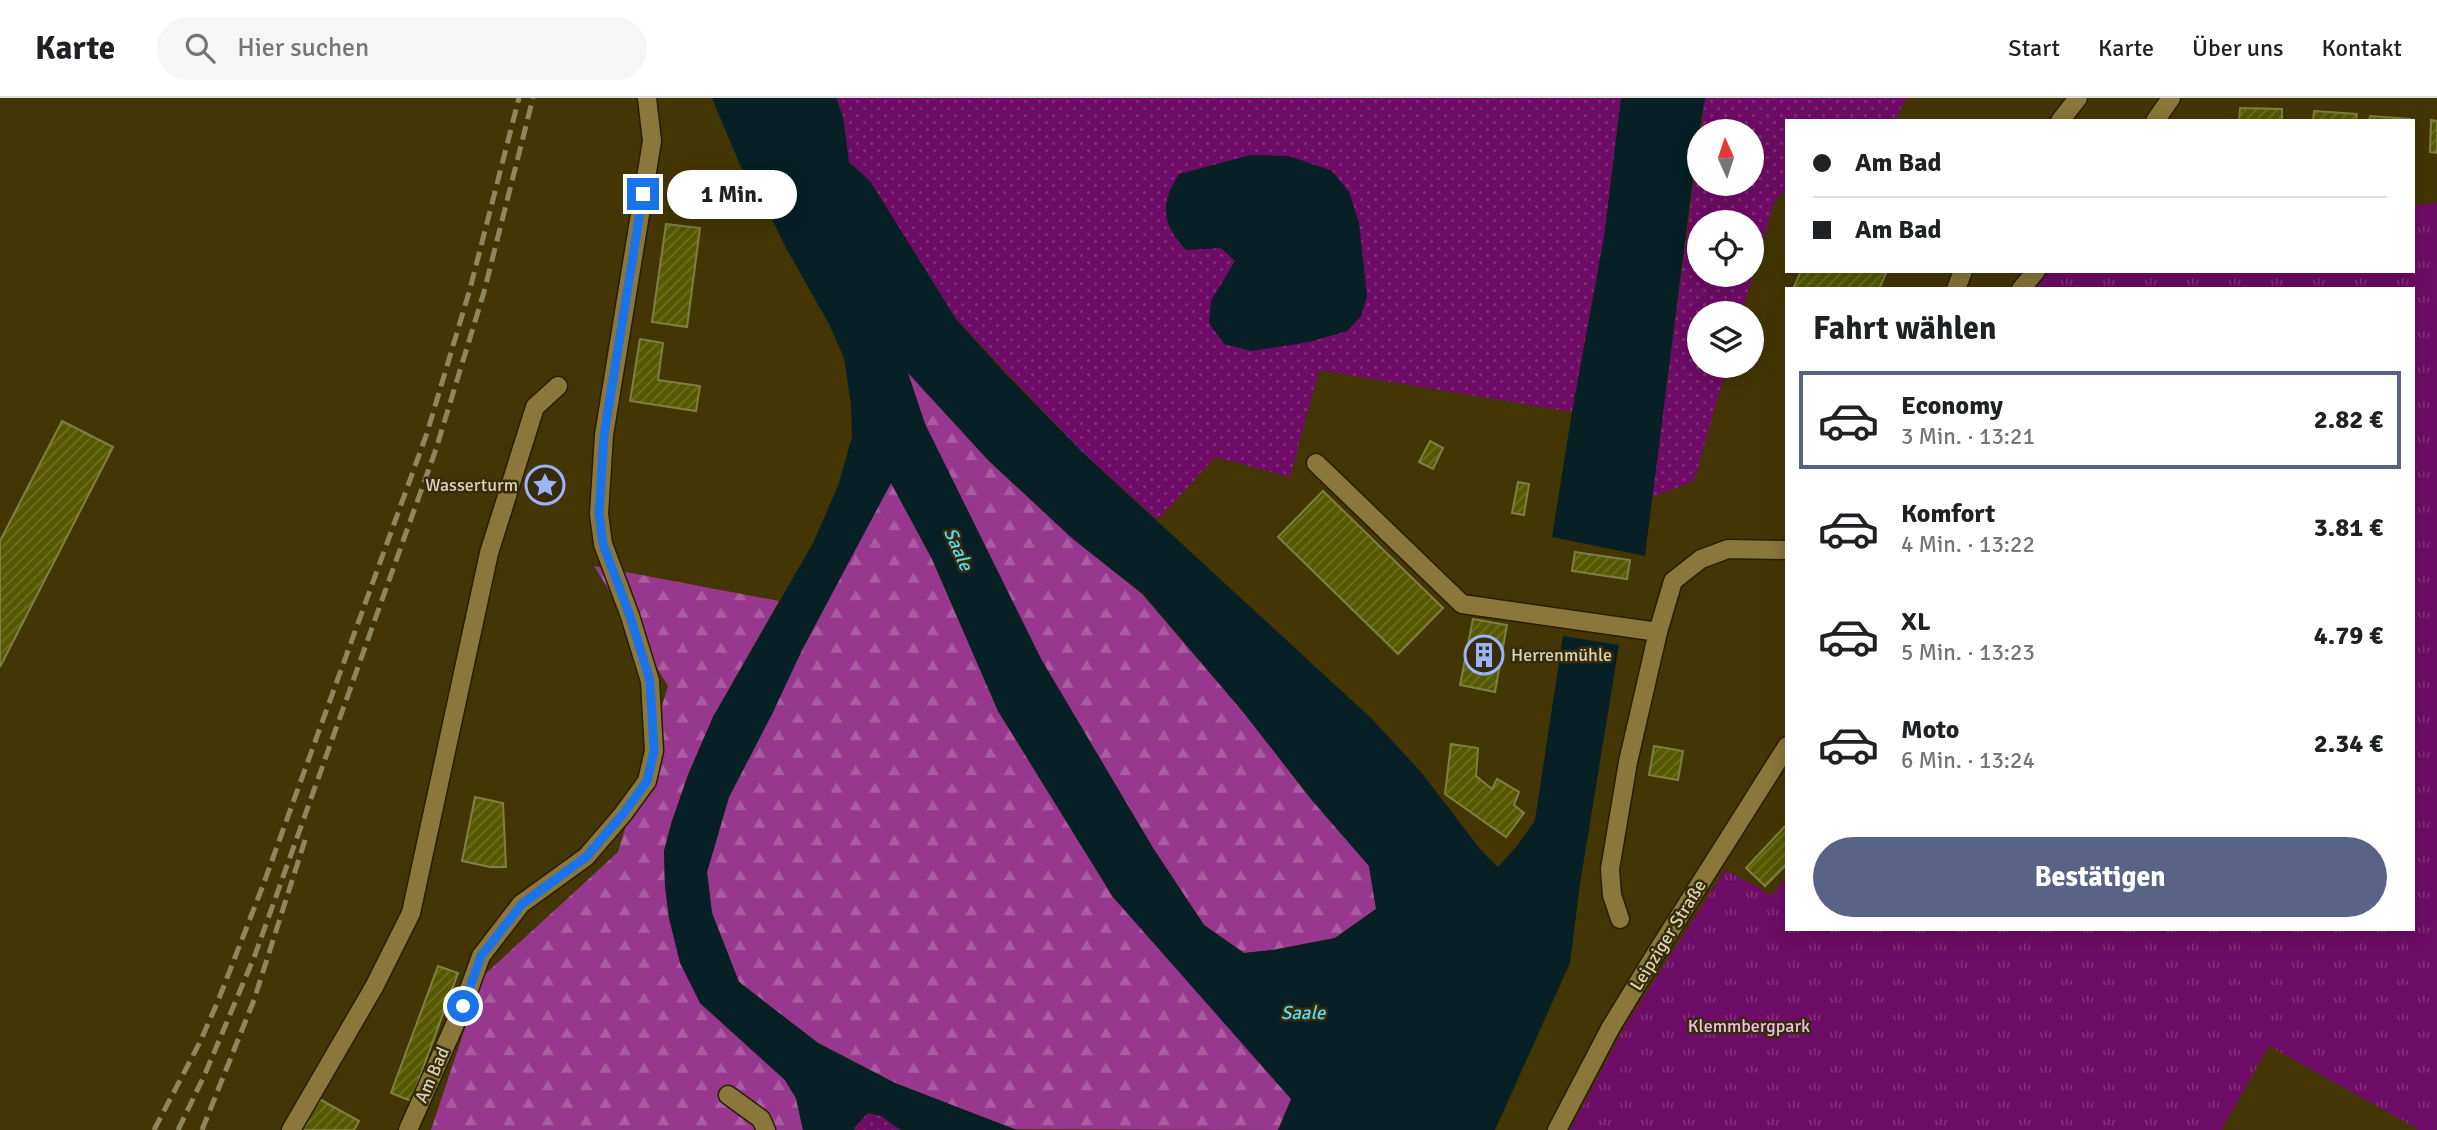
<!DOCTYPE html>
<html lang="de">
<meta charset="utf-8">
<style>
:root{--surface:#fff;--page:#f6f6f6;--text:#202124;--muted:#757577;--line:#e0e0e0;--accent:#596386}
body{margin:0;font-family:Signika,sans-serif;background:var(--page);color:var(--text);height:100vh;display:flex;flex-direction:column;font-size:26px;white-space:nowrap}
*{box-sizing:border-box;margin:0}
p{font-size:23px;color:var(--muted)}
.icon{flex:none;width:38px;height:38px;fill:none;stroke:currentColor;stroke-width:2;stroke-linecap:round;stroke-linejoin:round}
.map{position:relative;flex:1;overflow:hidden}
.drawer{position:absolute;left:1785px;top:189px;width:630px;height:644px;display:flex;flex-direction:column;background:var(--surface);border-radius:0px;box-shadow:0 4px 18px #0003}
.drawer>*{flex:none}
.guide{position:absolute;left:1785px;top:21px;width:630px;height:154px;border-radius:0px;box-shadow:0 4px 18px #0003;display:grid;align-content:center;height:154px;padding:0 28px;background:var(--surface)}
.needle{width:46px;rotate:357deg}
.controls{position:absolute;left:1687px;top:21px;display:grid;gap:14px}
.controls a{display:grid;place-items:center;width:77px;height:77px;border-radius:50%;background:var(--surface);box-shadow:0 4px 18px #0003;font-size:35px}
.end{position:absolute;width:32px;height:32px;margin:-16px;border:9px solid #1a73e8;background:#fff;box-shadow:0 0 0 4px #fff}
.from{border-radius:50%}
.bubble{position:absolute;height:49px;border-radius:24px;background:var(--surface);box-shadow:0 4px 18px #0003;font-size:23px;font-weight:700;line-height:49px;text-align:center}
.guide b{display:flex;align-items:center;gap:24px;height:66px;font-size:26px}
.guide b+b{border-top:2px solid var(--line)}
.guide i{width:18px;height:18px;background:var(--text)}
ul{padding:0;list-style:none}
li{display:flex;align-items:center;gap:21px;height:98px;margin:0 14px 10px;padding:0 14px;border:4px solid transparent;border-radius:0px}
li div{flex:1}
li b{display:block;font-size:26px}
li em{font-style:normal;font-weight:700}
li.on{border-color:var(--accent)}
li>.icon{width:63px;height:63px;stroke-width:1.5}
h2{padding:0 28px;font-size:32px;line-height:84px}
.action{display:flex;gap:14px;margin-top:auto;padding:14px 28px}
.action a{flex:1;height:80px;border-radius:42px;background:var(--accent);color:#fff;font-size:28px;font-weight:700;line-height:80px;text-align:center}
header{display:flex;align-items:center;gap:42px;box-sizing:border-box;height:98px;padding:0 35px;background:var(--surface);border-bottom:2px solid var(--line)}
header strong{font-size:33px}
nav{display:flex;gap:38px;margin-inline-start:auto;font-size:24px}
.search{width:490px;height:63px;background:var(--page);display:flex;align-items:center;gap:18px;box-sizing:border-box;padding:0 24px;border-radius:38px;color:var(--muted);font-size:26px}
.map>svg:first-child{display:block}
</style>
<header>
<strong>Karte</strong>
<div class="search"><svg class="icon" aria-label="search" viewBox="0 0 24 24"><circle cx="10" cy="10" r="6"/><path d="M15 15l6 6"/></svg>Hier suchen</div>
<nav><a>Start</a><a>Karte</a><a>Über uns</a><a>Kontakt</a></nav>
</header>
<div class="map">
<svg width="2437" height="1032" viewBox="0 0 2437 1032">
<defs>
<pattern id="grass-dots" width="8" height="8" patternUnits="userSpaceOnUse" patternTransform="scale(1.75)"><rect width="8" height="8" fill="#6f0c67"/><path d="M2 2h.1M6 6h.1" fill="none" stroke="#832e7a" stroke-width="1.8" stroke-linecap="round"/></pattern>
<pattern id="forest-firs" width="22" height="20" patternUnits="userSpaceOnUse" patternTransform="scale(1.75)"><rect width="22" height="20" fill="#98378e"/><path d="M5 1l3.5 6h-7zM16 11l3.5 6h-7z" fill="#aa5ca0"/></pattern>
<pattern id="park-tufts" width="24" height="20" patternUnits="userSpaceOnUse" patternTransform="scale(1.75)"><rect width="24" height="20" fill="#6f0c67"/><path d="M3 7l-1-3M5 7V3M7 7l1-3M15 17l-1-3M17 17v-4M19 17l1-3" fill="none" stroke="#832e7a"/></pattern>
<pattern id="building-hatch" width="6" height="6" patternUnits="userSpaceOnUse" patternTransform="scale(1.75)"><rect width="6" height="6" fill="#565900"/><path d="M-1 1l2-2M0 6l6-6M5 7l2-2" fill="none" stroke="#6e7023"/></pattern>
</defs>
<rect width="100%" height="100%" fill="#443604"/>
<g fill="url(#grass-dots)" fill-rule="evenodd">
<path d="M836,0H1621L1604,139L1572,314L1319,272L1290,379L1215,359L1158,422L1081,353L956,221L870,83L849,64L843,19Z"/>
<path d="M1705,0H1907L1894,23H1787V91L1774,104L1742,215H1699V268H1727L1694,383L1652,399L1699,44V86H1752V33H1701ZM1699,124H1752V177H1699Z"/>
<path d="M868,1015L881,1018L901,1032H854L855,1029Z"/>
</g>
<g fill="url(#forest-firs)">
<path d="M907,273L988,362L1073,441L1142,496L1244,615L1311,701L1369,768L1376,811L1335,840L1273,852L1244,855L1204,827L1153,750L1041,561L925,326Z"/>
<path d="M891,384L932,461L998,613L1113,799L1292,1001L1278,1032L1012,1031L895,985L818,945L739,884L712,815L707,774L729,699L772,616L802,552Z"/>
<path d="M594,468L779,503L713,619L688,677L671,726L664,753L665,788L669,820L700,905L785,982L796,1000L803,1032H431L482,879L618,754L668,588Z"/>
</g>
<path fill="url(#park-tufts)" d="M2437,105V1032H2420L2269,948L2221,1032H1570L1625,928L1725,772L1772,797L1787,778V831H2413V191H2031L2047,173H2413V107Z"/>
<g fill="#062025" fill-rule="evenodd">
<path d="M712,0H836L843,19L849,64L870,83L956,221L1006,276L1081,353L1371,620L1421,674L1480,751L1498,769L1517,748L1535,722L1563,538L1619,547L1580,786L1570,865L1495,1032H1278L1291,1001L1113,799L998,613L932,461L891,385L802,552L772,616L729,699L707,774L712,815L739,884L818,945L895,985L1017,1032H901L881,1018L868,1015L855,1029L854,1032H803L796,1000L785,982L700,905L680,865L669,820L665,788L664,753L671,726L688,677L713,619L813,445L838,388L852,339L851,306L844,260L829,226L786,150L765,107L740,67ZM908,275L988,362L1073,441L1143,496L1244,615L1311,701L1369,768L1376,811L1335,840L1273,852L1244,855L1204,827L1153,750L1041,561L925,326Z"/>
<path d="M1621,0H1705L1699,33L1645,458L1552,439L1572,314L1604,139Z"/>
<path d="M1251,57L1289,58L1332,73L1349,94L1359,125L1367,198L1361,218L1347,233L1309,244L1252,253L1224,246L1209,225L1211,203L1235,163L1221,150L1186,152C1161,125 1160,106 1179,76Z"/>
</g>
<g fill="url(#building-hatch)" stroke="#7d8044" stroke-width="2">
<path d="M2240,10L2282,11V23H2239Z"/>
<path d="M2314,13L2357,16L2356,23H2313Z"/>
<path d="M2370,18L2410,21V23H2369Z"/>
<path d="M2431,22L2437,23V55L2430,54Z"/>
<path d="M666,126L700,130L687,229L652,224Z"/>
<path d="M1801,173H1887L1879,191H1793Z"/>
<path d="M640,241L663,245L658,282L700,288L696,313L630,303Z"/>
<path d="M62,323L113,349L0,569V443Z"/>
<path d="M1430,343L1443,350L1433,371L1419,364Z"/>
<path d="M1518,384L1529,386L1524,417L1512,415Z"/>
<path d="M1323,393L1443,510L1398,556L1278,439Z"/>
<path d="M1575,454L1630,462L1627,481L1572,473Z"/>
<path d="M1473,521L1507,527L1495,594L1460,587Z"/>
<path d="M1451,646L1478,650L1476,678L1492,691L1497,681L1519,694L1514,707L1524,715L1506,739L1445,696Z"/>
<path d="M1654,648L1683,653L1678,682L1649,677Z"/>
<path d="M475,699L503,705L506,769H490L462,763Z"/>
<path d="M1787,726V766L1765,788L1746,770Z"/>
<path d="M438,868L458,875L411,1003L391,995Z"/>
<path d="M312,997L359,1023L354,1032H292Z"/>
</g>
<g fill="none" stroke-linecap="round" stroke-linejoin="round">
<defs>
<g id="minor">
<path d="M2060,23L2078,0"/>
<path d="M2155,23L2171,0"/>
<path d="M1956,191L1963,173"/>
<path d="M2021,191L2036,173"/>
<path d="M1316,365L1462,506L1658,534"/>
<path d="M1620,821L1612,797L1610,771L1628,664L1658,534L1673,483L1701,461L1728,451L1787,452"/>
<path d="M728,997L761,1021L766,1032"/>
<path d="M291,1032L374,889L411,815L489,455L535,309L558,288"/>
<path d="M408,1032L463,908L481,858L521,806L586,759L623,716L647,683L654,653L650,583L630,518L603,446L599,416L604,337L652,43L647,0"/>
<path d="M1557,1032L1611,929L1655,857L1787,648"/>
</g>
</defs>
<use href="#minor" stroke="#271e00" stroke-width="21"/>
<use href="#minor" stroke="#8b773b" stroke-width="18"/>
<g stroke="#91855d" stroke-width="5" stroke-dasharray="14 7" stroke-linecap="butt">
<path d="M154,1032L200,944L218,903L262,790L427,335L470,191L519,0"/>
<path d="M178,1032L205,976L255,857L436,351L484,194L533,0"/>
<path d="M202,1032L254,902L306,739"/>
</g>
</g>
<g fill="none" stroke-linecap="round" stroke-linejoin="round">
<path stroke="#1a73e8" stroke-width="9" d="M463,908L481,858L522,806L586,759L623,716L647,683L654,653L650,583L630,518L603,446L599,416L604,337L643,96"/>
</g>
<defs>
<symbol id="sight-ring" viewBox="-11 -11 22 22"><circle r="9.5" fill="#362c0c" stroke="#9fb3fd" stroke-width="1.5"/><path d="M0-6L1.8-2.2L6-1.7L2.9 1.2L3.7 5.4L0 3.3L-3.7 5.4L-2.9 1.2L-6-1.7L-1.8-2.2Z" fill="#9fb3fd"/></symbol>
<symbol id="building-ring" viewBox="-11 -11 22 22"><circle r="9.5" fill="#362c0c" stroke="#9fb3fd" stroke-width="1.5"/><path d="M-4-6H4V6H1V3H-1V6H-4ZM-2.5-4.3h1.7v1.8h-1.7ZM.8-4.3h1.7v1.8H.8ZM-2.5-1h1.7V.8h-1.7ZM.8-1h1.7V.8H.8Z" fill="#9fb3fd"/></symbol>
</defs>
<g fill-rule="evenodd">
<use href="#sight-ring" x="523" y="365" width="44" height="44"/>
<use href="#building-ring" x="1462" y="535" width="44" height="44"/>
</g>
<g text-anchor="middle" dominant-baseline="central" stroke-width="5" stroke-linejoin="round" paint-order="stroke">
<g font-size="18" fill="#dcd3b5" stroke="#362c0c" text-anchor="end">
<text x="518" y="387">Wasserturm</text>
<text x="1511" y="557" text-anchor="start">Herrenmühle</text>
</g>
<g font-size="18" fill="#dcd3b5" stroke="#362c0c">
<text transform="translate(1668 837) rotate(-58)">Leipziger Straße</text>
<text transform="translate(432 977) rotate(-66)">Am Bad</text>
</g>
<g font-size="18" fill="#f1bfe9" stroke="#362c0c">
<text x="1749" y="928">Klemmbergpark</text>
</g>
<g font-size="19" font-style="italic" fill="#58dbf3" stroke="#362c0c">
<text transform="translate(958 451) rotate(66)">Saale</text>
<text x="1303" y="915">Saale</text>
</g>
</g>
</svg>
<div class="controls">
<a><svg class="needle" viewBox="-14 -14 28 28"><path d="M0-13l5 13h-10z" fill="#e53935"/><path d="M0 13l5-13h-10z" fill="#757577"/></svg></a>
<a><svg class="icon" aria-label="locate" viewBox="0 0 24 24"><circle cx="12" cy="12" r="6"/><path d="M12 2v4M12 18v4M2 12h4M18 12h4"/></svg></a>
<a><svg class="icon" aria-label="layers" viewBox="0 0 24 24"><path d="M12 4l9 5-9 5-9-5zM3 14l9 5 9-5"/></svg></a>
</div>
<i class="end from" style="left:463px;top:908px"></i>
<i class="end" style="left:643px;top:96px"></i>
<div class="bubble" style="left:667px;top:72px;width:130px">1 Min.</div>
<div class="guide">
<b><i class="from"></i>Am Bad</b>
<b><i></i>Am Bad</b>
</div>
<section class="drawer">
<h2>Fahrt wählen</h2>
<ul>
<li class="on"><svg class="icon" aria-label="car" viewBox="0 0 24 24"><path d="M5 17H2v-5l4-1 3-4h7l3 4 3 1v5h-3M9 17h6M6 11h13"/><circle cx="7" cy="17" r="2"/><circle cx="17" cy="17" r="2"/></svg><div><b>Economy</b><p>3 Min. · 13:21</p></div><em>2.82 €</em></li>
<li><svg class="icon" aria-label="car" viewBox="0 0 24 24"><path d="M5 17H2v-5l4-1 3-4h7l3 4 3 1v5h-3M9 17h6M6 11h13"/><circle cx="7" cy="17" r="2"/><circle cx="17" cy="17" r="2"/></svg><div><b>Komfort</b><p>4 Min. · 13:22</p></div><em>3.81 €</em></li>
<li><svg class="icon" aria-label="car" viewBox="0 0 24 24"><path d="M5 17H2v-5l4-1 3-4h7l3 4 3 1v5h-3M9 17h6M6 11h13"/><circle cx="7" cy="17" r="2"/><circle cx="17" cy="17" r="2"/></svg><div><b>XL</b><p>5 Min. · 13:23</p></div><em>4.79 €</em></li>
<li><svg class="icon" aria-label="car" viewBox="0 0 24 24"><path d="M5 17H2v-5l4-1 3-4h7l3 4 3 1v5h-3M9 17h6M6 11h13"/><circle cx="7" cy="17" r="2"/><circle cx="17" cy="17" r="2"/></svg><div><b>Moto</b><p>6 Min. · 13:24</p></div><em>2.34 €</em></li>
</ul>
<div class="action"><a>Bestätigen</a></div>
</section>
</div>
